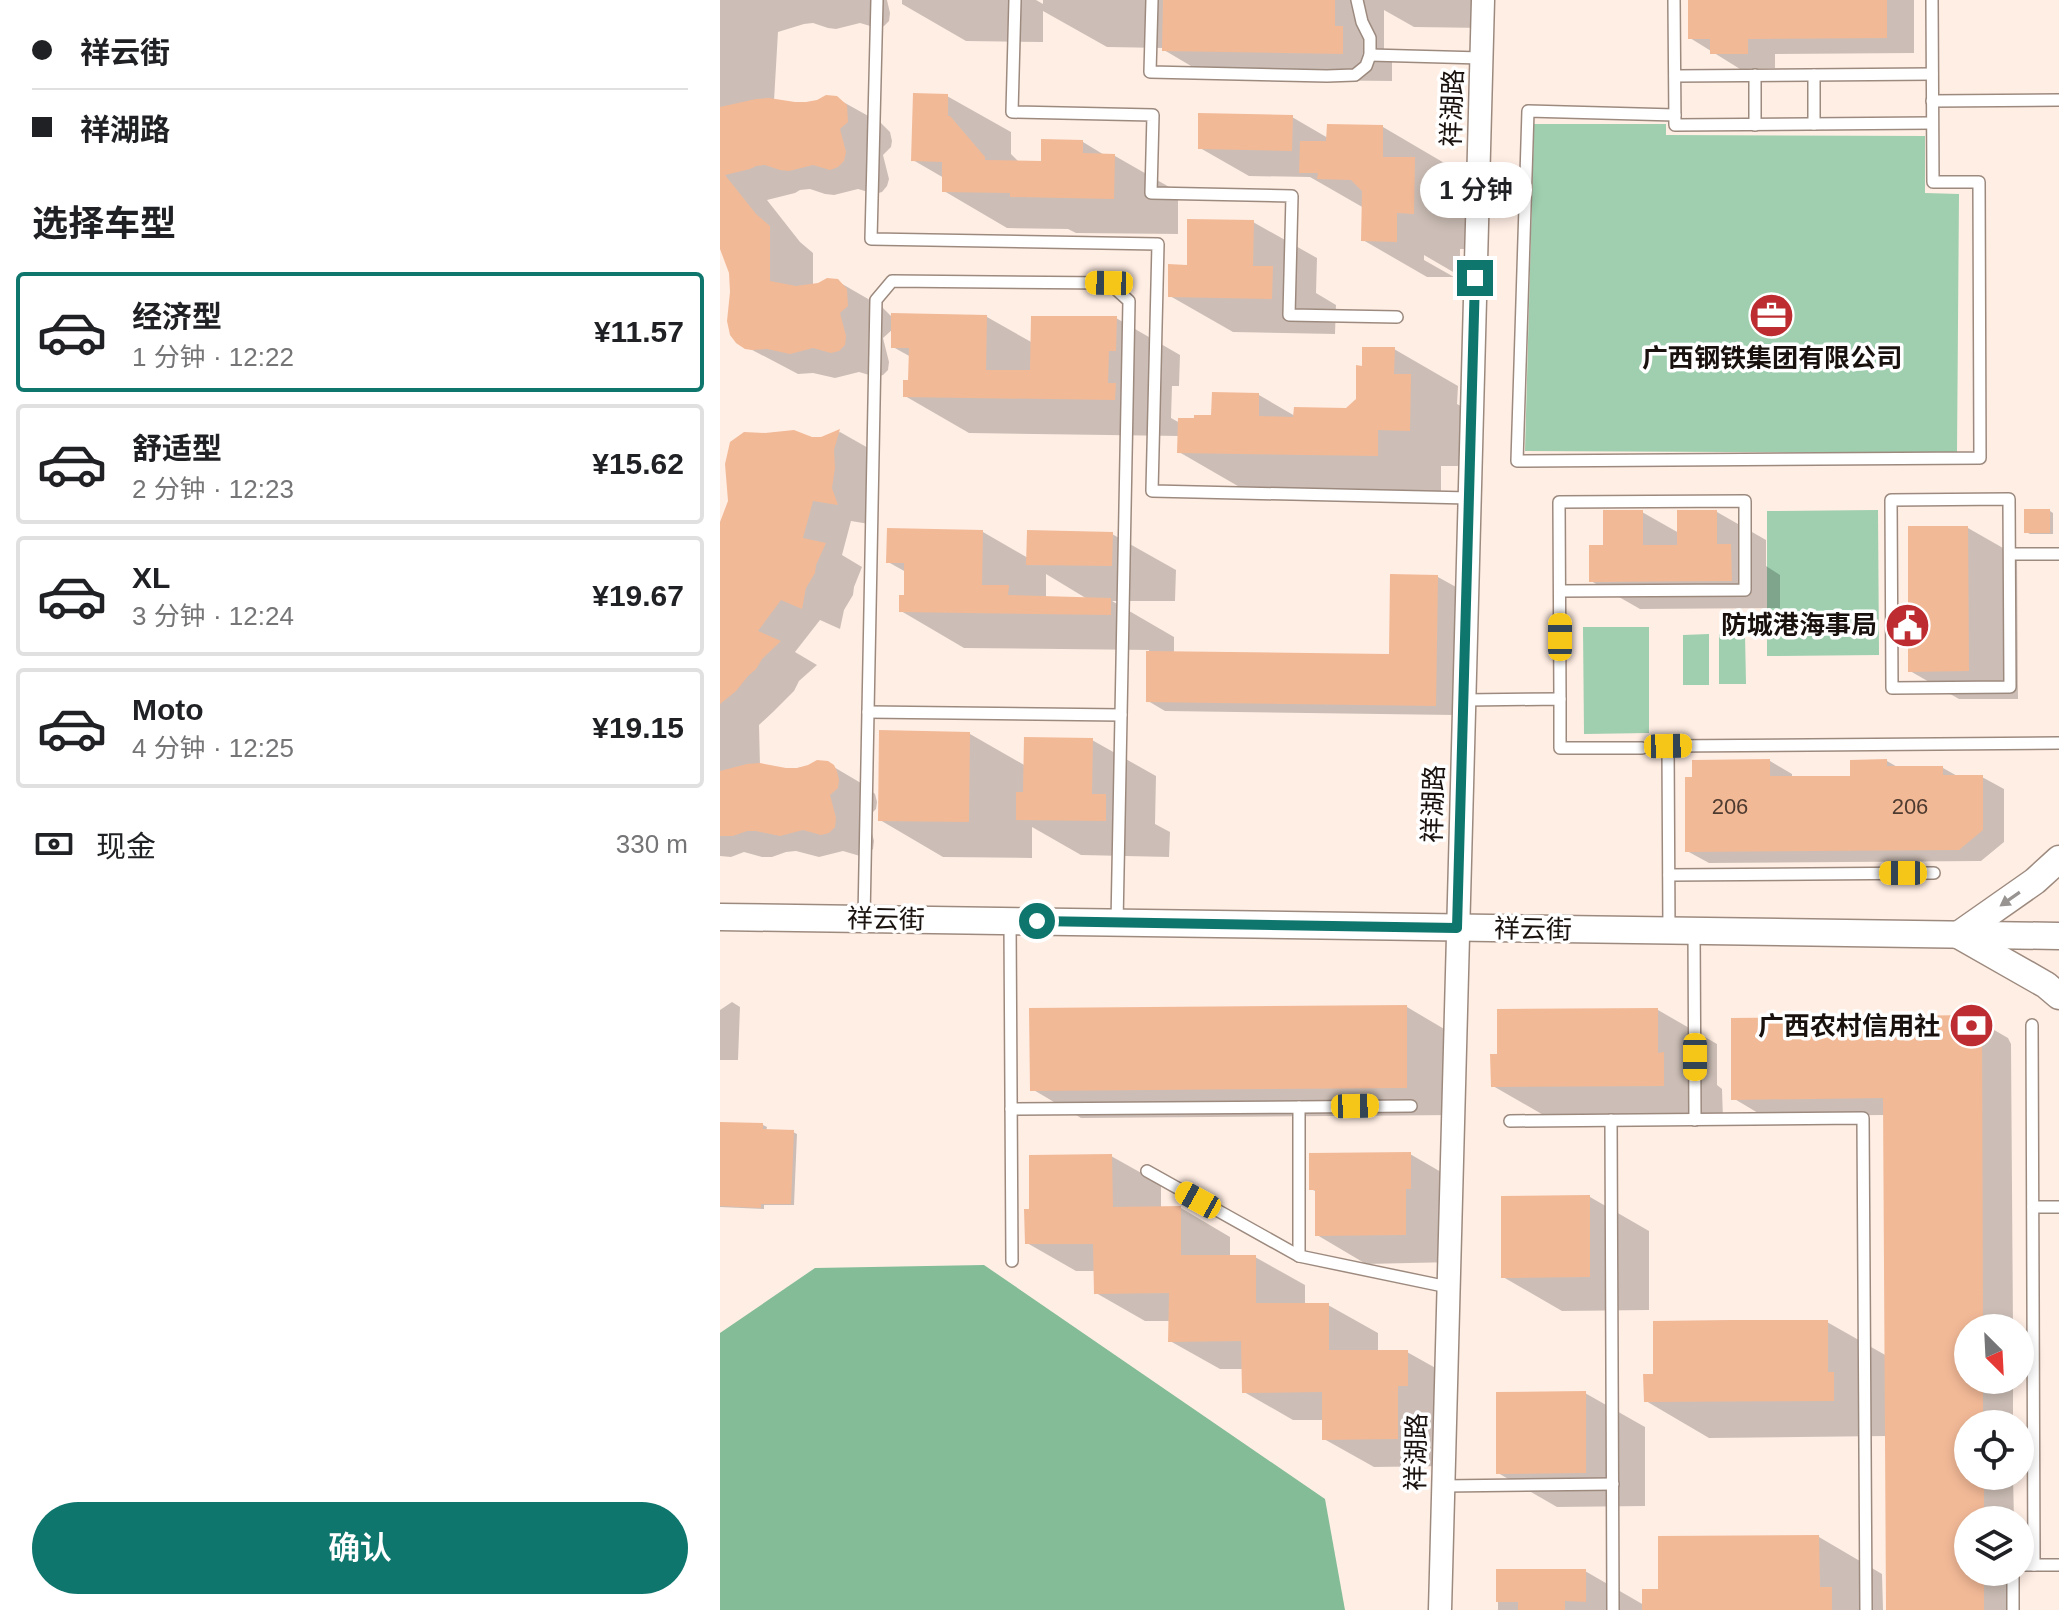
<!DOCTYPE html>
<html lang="zh">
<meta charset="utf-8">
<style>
:root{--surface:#fff;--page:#f6f6f6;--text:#202124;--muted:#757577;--line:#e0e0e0;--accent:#0f766e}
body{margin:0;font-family:Arial,"Noto Sans SC",sans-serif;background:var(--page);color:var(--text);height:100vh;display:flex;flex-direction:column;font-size:30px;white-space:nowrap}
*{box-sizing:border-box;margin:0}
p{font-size:26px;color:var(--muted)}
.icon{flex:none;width:44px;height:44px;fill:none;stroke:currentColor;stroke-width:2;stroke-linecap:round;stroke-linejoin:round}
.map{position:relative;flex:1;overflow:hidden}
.details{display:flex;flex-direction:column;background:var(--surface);width:720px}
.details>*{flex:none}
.top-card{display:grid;align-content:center;height:176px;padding:0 32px;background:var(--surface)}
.needle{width:52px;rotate:156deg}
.buttons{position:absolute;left:1234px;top:1314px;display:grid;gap:16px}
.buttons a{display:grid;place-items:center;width:80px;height:80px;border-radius:50%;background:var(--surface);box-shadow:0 4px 12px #0003;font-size:40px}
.end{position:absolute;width:36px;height:36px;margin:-18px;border:10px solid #0f766e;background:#fff;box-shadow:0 0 0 4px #fff}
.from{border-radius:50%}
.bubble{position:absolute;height:56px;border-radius:28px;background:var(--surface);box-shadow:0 4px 12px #0003;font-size:26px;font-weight:600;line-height:56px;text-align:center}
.car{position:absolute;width:24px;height:48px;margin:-24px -12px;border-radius:10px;box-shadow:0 0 6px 2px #0007;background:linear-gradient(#f5c518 24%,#345 0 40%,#f5c518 0 76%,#345 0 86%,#f5c518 0)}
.top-card b{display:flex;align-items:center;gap:28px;height:76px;font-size:30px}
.top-card b+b{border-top:2px solid var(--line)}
.top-card i{width:20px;height:20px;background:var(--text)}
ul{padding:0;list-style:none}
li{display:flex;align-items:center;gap:24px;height:120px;margin:0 16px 12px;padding:0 16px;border:4px solid var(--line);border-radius:8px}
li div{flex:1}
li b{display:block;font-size:30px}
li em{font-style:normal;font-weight:600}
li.current{border-color:var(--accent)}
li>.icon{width:72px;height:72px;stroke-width:1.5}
h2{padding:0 32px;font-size:36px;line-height:96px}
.pay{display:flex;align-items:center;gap:20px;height:88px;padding:0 32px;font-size:30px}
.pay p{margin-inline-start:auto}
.cta{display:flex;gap:16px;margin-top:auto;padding:16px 32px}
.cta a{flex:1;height:92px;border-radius:48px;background:var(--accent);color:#fff;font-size:32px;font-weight:600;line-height:92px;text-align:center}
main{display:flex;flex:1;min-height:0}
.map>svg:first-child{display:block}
</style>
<main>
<section class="details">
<div class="top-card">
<b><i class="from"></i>祥云街</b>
<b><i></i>祥湖路</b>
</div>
<h2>选择车型</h2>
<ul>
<li class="current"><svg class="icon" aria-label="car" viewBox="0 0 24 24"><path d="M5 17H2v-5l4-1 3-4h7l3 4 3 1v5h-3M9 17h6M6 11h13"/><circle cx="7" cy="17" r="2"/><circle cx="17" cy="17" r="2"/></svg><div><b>经济型</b><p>1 分钟 · 12:22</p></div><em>¥11.57</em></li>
<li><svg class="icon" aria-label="car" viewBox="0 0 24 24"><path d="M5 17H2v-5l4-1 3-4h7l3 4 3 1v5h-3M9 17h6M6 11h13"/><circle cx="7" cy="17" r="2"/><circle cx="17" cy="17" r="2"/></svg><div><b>舒适型</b><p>2 分钟 · 12:23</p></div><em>¥15.62</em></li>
<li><svg class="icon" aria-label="car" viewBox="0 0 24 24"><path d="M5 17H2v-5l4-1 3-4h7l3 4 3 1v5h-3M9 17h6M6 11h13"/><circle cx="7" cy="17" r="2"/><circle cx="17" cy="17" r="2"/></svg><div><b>XL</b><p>3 分钟 · 12:24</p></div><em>¥19.67</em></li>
<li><svg class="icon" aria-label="car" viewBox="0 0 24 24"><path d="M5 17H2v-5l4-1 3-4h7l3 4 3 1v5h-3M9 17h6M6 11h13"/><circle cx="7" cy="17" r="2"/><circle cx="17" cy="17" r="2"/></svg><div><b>Moto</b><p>4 分钟 · 12:25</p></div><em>¥19.15</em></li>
</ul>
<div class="pay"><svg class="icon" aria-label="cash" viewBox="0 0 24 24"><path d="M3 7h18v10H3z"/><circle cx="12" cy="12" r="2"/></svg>现金<p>330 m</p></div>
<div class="cta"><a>确认</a></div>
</section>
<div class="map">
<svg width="1339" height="1610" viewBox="0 0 1339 1610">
<rect width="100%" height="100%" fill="#ffeee4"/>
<g fill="#9fcfaf">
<path d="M814,124H946V135L1205,136V193L1239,194L1237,453L805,451Z"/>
<path d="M1158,510L1159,655L1047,656V511Z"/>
<path d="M863,627H929V733L864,734Z"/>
<path d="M989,634V685H963V635Z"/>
<path d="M999,634H1025L1026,684H999Z"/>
</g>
<path fill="#83bc97" d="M264,1265L605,1499L625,1610H0V1333L95,1268Z"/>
<g fill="#0003" fill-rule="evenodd">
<path d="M0,0H167L170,13L169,21L164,26L157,28L140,23L116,29L108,28L93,23L84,24L58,32L54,101L75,104L116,98L161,123L170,132L172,141L171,147L163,155L169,179L167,186L162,192L155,194L138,189L114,195L105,194L90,189L80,190L75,193L47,200L80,242L93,253V286L117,281L162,307L173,318L267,317L313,343L396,318L460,355L459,386H452L451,418L460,423L493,417L539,395L575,416L627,410L638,399L644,368L674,349L738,386L737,404L754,413L753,466H721V492L523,489L459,452V436L249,433L185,396L190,382L191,357L173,347V329L163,338L169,362L168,370L163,375L156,377L139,372L115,378L93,373L78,374L17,342L11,272L0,245Z"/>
<path d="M182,0H316L323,4V0H764V28L694,27L664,10V52L672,57V81L493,79L444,50V48L387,47L323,11V42L246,41L182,4Z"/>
<path d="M970,0H1194V53L1055,54V68L1020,69L970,38Z"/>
<path d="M227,96L291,132V154L299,162L323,163L363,142L386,156H395L458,192V234L356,233L348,229L287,228L224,191V178L193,160Z"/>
<path d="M572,117L608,138L663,127L726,164V177L758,196L757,249H740V276L704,255V260L734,277H707L643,240L644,208L590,177L529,176L480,148Z"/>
<path d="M533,222L597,258L596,293L616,305L615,334L513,332L450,296L469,267Z"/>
<path d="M120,432L157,453L155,525L131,521L122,555L142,567L134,587L133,595L124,610L120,629L100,620L75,652L97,665L79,681L74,691L53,712L39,725L40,765L66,770L107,763L146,786L155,794L157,802L156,809L148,817L154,841L153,849L147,854L140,856L123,851L99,857L76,851L66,852L52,857H42L24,852L11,857L0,856V526L101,439Z"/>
<path d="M1330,511L1333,513V534H1310L1306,532Z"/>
<path d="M922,512L959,533L997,512L1046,540V566L1060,575V608L920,609L871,581L885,547Z"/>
<path d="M1248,528L1297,556L1298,699H1239L1190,671Z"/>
<path d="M263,532L308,558L392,534L456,570L455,601H392L454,637V653L671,656L718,577L736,587L733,715L445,711L428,701L429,650L244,648L181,611L186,597V572L168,562ZM326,574L369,600L326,598Z"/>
<path d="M250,734L306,766L372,740L436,776L435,824L450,832L449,857L361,855L312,827V858L223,857L160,820Z"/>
<path d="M1050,761L1072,774V778H1132L1167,761L1179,768H1223L1239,777H1262L1284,789V842L1261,861L989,863L967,851Z"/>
<path d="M12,1002L20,1007L18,1060H0V1010Z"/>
<path d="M687,1007L736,1036V1115L361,1118L312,1089Z"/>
<path d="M938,1010L997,1044V1085L1002,1089L1003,1119L832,1120L773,1086Z"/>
<path d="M1257,1020L1288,1038L1291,1044L1293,1328H1248V1380H1293V1424H1248V1476H1293L1294,1520H1248V1572H1294V1610H1168L1167,1436L989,1438L926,1401L935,1376L1107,1322L1167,1356L1165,1115L1043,1116L1013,1098Z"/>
<path d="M0,1124L43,1125L47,1127L46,1131L73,1132L77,1134L74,1205H44V1209L0,1207Z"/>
<path d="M690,1154L740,1183L735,1262L646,1264L597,1235V1192L591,1189Z"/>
<path d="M391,1156L441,1184V1208H461L510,1237V1257H535L585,1285V1305H608L658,1333V1352H687L737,1380V1413H727V1466L654,1467L604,1439V1420H573L524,1392L523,1369H500L450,1341V1321H425L376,1293V1271H356L307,1243Z"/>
<path d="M870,1197L929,1231V1310L842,1311L783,1277Z"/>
<path d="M865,1393L925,1427V1506L837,1507L778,1473Z"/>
<path d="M1099,1537L1162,1574L1163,1610H778V1571H865L924,1605L940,1591Z"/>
</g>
<g fill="#f2b997">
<path d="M443,0H615V26H623V54L442,51Z"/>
<path d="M968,0H1167V38L1028,39V54H990V39H968Z"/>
<path d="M193,93L228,94V116H230L265,157V160L321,161V139L363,140V153L395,154L394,199L290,197V193L222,192V162L191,161Z"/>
<path d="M106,95L117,96L127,105L128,122L120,129L126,152L124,161L118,167L110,170L93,165L69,171L60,170L45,165L36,166L30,169L5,175L36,214L50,226V281L76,286L98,283L107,278L118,279L127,289L128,306L120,313L126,336L125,345L119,351L111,353L93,348L70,354L47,349L32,350L25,349L16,343L10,335L7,321L10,292L9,273L0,249V107L36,99L49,98L75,102H86L97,100Z"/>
<path d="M478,113L573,115L572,151L478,149Z"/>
<path d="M607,124L663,125V157H695L694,214L677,213V242L641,241L642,191L631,180L597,179L598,173H579L580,141H606Z"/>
<path d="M467,219L534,220L533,266H553L552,299L448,297V264L467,265Z"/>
<path d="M171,313L267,315L266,370H310L311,316H397L396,351H389L388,383H396L395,400L183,397V380H188L189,348H171Z"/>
<path d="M642,347H675L674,374H691L690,431L658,430V456L457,453L458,418H474V415H491L492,392L539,393V416L573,417L574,407L626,408L636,399V365L642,366Z"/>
<path d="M120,429L114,450L115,468L112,488L118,505L93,501L83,538L106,543L96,565L95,573L86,588L82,609L61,600L38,631L61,641L42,659L36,669L28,676L16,691L0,704V522L8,501L5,464L10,442L24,432L45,433L74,430L92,437H101Z"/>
<rect x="1304" y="509" width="26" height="24"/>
<path d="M883,510H923V545H957V510H997V544H1011L1012,581L869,582V545H883Z"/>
<path d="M1188,526H1248L1249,671L1188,672Z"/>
<path d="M167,528L263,530L262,585H289L288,595L391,598V615L179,612V595H184V563H166Z"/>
<path d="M307,530L393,532L392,566L306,565Z"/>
<path d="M670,574L718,575L716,706L426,702V651L669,654Z"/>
<path d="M159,730L250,732L249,822L158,821Z"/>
<path d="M304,737L373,738L372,794H386V821L296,820V792H303Z"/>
<path d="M1050,759V776H1130V760L1167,759V766H1223V775H1263V830L1239,850L965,852V777H972V760Z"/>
<path d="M97,760L108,761L114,765L117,771L119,780L118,788L110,795L116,818L115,827L109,833L101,835L83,830L60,836L36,831H27L13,836H0V771L27,764L40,763L66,768H77L88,765Z"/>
<path d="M687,1005V1088L310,1091L309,1008Z"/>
<path d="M938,1008V1053L944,1052V1086L771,1087L770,1054H777V1009Z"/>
<path d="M1251,1015L1258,1018L1262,1025L1263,1328H1248V1380H1263V1424H1248V1476H1264V1520H1248V1572H1264V1610H1166L1163,1098L1011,1100V1018Z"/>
<path d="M0,1122L43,1123V1129L74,1130L71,1204H41V1208L0,1206Z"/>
<path d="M691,1152V1189H686V1235L595,1236V1190H589V1153Z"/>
<path d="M392,1154L393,1207L461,1206V1255H536V1303H609V1350H688V1386H678V1439L602,1440V1392L522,1393L521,1341L448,1342L449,1293L374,1294L373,1244H305L304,1209H309V1155Z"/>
<path d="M870,1195V1277L781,1278V1196Z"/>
<path d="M1010,1320H1108V1372H1114V1401L924,1402L923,1374H933V1321Z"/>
<path d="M866,1391V1473L776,1474V1392Z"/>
<path d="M1099,1535L1100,1587H1112V1610H922V1589H938V1536Z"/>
<path d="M776,1569H866V1602L845,1601V1610H798V1602H776Z"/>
</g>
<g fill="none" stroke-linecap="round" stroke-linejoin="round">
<defs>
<g id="service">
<path d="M157,0L151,239L438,244L432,491L749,498"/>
<path d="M295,0L292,112L433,115L431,193L572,196L569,315L677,317"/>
<path d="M432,0L430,72L607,76L635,75L646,66L650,55V38L642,22L637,0"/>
<path d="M954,0L955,125L1212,123"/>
<path d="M650,55L761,58"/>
<path d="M1035,75V125"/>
<path d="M955,76L1212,74"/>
<path d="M1212,101L1339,100"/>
<path d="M955,115L808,111L797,461L1260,458L1259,182H1213L1212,0"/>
<path d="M1094,124V75"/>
<path d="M1289,499L1290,687L1172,688L1171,500Z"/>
<path d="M1290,554H1339"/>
<path d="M840,591L1025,590V501L839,502L840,699"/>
<path d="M744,700L840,699V748H922"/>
<path d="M148,712L401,715"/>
<path d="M949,875L1214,873"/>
<path d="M144,918L156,300L172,281L389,283L409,301L397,923"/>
<path d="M290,922L292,1261"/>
<path d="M949,930L948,746L1339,743"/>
<path d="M974,931L975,1120"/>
<path d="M1312,1025L1314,1565H1339"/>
<path d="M579,1107L691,1106"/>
<path d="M291,1109L579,1107V1256"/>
<path d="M891,1120L893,1610"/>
<path d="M790,1121L1143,1118L1146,1610"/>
<path d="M427,1171L579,1256L728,1287"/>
<path d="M1313,1207H1339"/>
<path d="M723,1486L893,1484"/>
<path d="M1300,1565H1314"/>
<path d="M1293,1572V1610"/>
</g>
<path id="minor" d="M720,1610L763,0"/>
<g id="tertiary">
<path d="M1339,859L1315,881L1238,935L1326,985L1339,996"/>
<path d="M0,917L1339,936"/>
</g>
</defs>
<use href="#service" stroke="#9d8a7f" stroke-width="14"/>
<use href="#minor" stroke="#9d8a7f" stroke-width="25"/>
<use href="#tertiary" stroke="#9d8a7f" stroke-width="29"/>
<use href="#service" stroke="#fff" stroke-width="11"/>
<use href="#minor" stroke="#fff" stroke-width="22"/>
<use href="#tertiary" stroke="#fff" stroke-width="26"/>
</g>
<defs><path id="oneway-solid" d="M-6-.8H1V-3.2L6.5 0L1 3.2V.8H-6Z" transform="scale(2)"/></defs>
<use fill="#979492" href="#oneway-solid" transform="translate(1290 899) rotate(145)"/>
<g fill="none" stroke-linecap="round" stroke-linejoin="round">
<path stroke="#0f766e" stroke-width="10" d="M317,921L737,928L755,278"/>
</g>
<defs>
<symbol id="office-disc" viewBox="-11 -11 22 22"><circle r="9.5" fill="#bc2c30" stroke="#fff"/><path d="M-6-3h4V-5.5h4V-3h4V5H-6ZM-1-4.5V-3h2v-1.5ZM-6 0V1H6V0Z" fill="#fff"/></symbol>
<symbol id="civic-disc" viewBox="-11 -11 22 22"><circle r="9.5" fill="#bc2c30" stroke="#fff"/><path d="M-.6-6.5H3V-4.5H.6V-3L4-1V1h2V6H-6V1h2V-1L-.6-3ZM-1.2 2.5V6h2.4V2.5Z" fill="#fff"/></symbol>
<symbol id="bank-disc" viewBox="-11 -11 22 22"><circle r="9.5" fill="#bc2c30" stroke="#fff"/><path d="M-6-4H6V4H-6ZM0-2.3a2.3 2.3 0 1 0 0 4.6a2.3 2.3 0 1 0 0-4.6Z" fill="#fff"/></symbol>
</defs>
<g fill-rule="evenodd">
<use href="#office-disc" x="1026" y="290" width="51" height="51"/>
<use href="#civic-disc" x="1162" y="600" width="51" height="51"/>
<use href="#bank-disc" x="1226" y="1000" width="51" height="51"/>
</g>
<g text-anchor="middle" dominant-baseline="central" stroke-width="7" stroke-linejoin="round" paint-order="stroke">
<g font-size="22" fill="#4e3b30">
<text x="1010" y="806">206</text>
<text x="1190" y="806">206</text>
</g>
<g font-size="26" fill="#18110d" stroke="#fff">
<text transform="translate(732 108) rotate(-88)">祥湖路</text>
<text transform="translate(713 804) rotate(-88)">祥湖路</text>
<text transform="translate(166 919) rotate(1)">祥云街</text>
<text transform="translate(813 929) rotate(1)">祥云街</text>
<text transform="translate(696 1452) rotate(-89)">祥湖路</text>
</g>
<g font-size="26" font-weight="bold" fill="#18110d" stroke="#fff" text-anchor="end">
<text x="1052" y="358" text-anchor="middle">广西钢铁集团有限公司</text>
<text x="1157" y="625">防城港海事局</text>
<text x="1220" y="1026">广西农村信用社</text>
</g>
</g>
</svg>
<div class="buttons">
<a><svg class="needle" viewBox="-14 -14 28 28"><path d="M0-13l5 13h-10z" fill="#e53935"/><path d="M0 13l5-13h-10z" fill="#757577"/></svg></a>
<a><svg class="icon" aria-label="locate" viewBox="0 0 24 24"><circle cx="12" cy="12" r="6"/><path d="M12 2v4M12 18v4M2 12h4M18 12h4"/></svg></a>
<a><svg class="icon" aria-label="layers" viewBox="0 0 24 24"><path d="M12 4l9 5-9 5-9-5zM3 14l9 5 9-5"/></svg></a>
</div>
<i class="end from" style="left:317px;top:921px"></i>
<i class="end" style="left:755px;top:278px"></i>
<div class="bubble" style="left:700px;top:162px;width:112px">1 分钟</div>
<i class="car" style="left:389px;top:283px;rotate:271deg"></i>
<i class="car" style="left:840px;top:637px;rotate:0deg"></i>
<i class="car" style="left:948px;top:746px;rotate:89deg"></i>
<i class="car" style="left:1183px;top:873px;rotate:270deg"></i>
<i class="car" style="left:975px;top:1057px;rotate:180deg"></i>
<i class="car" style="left:635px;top:1106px;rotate:89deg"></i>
<i class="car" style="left:478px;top:1200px;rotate:299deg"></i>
</div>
</main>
